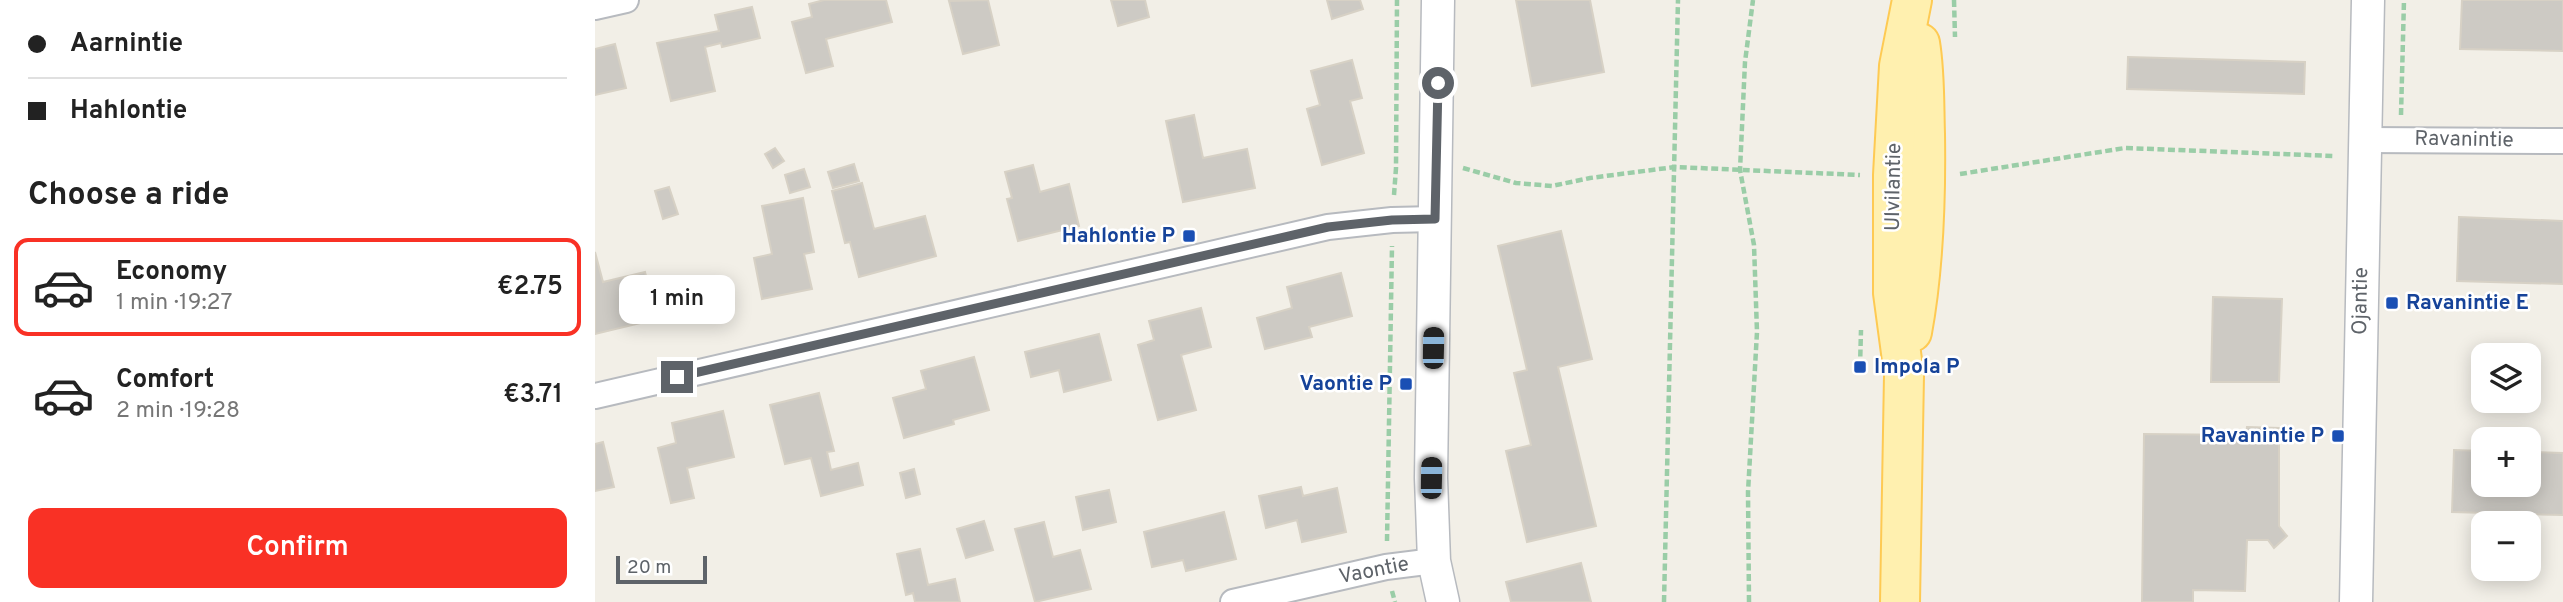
<!DOCTYPE html>
<meta charset="utf-8">
<style>
:root{--surface:#fff;--page:#f2f2f2;--text:#222;--muted:#767676;--line:#e0e0e0;--accent:#f93125}
body{margin:0;font-family:Overpass,sans-serif;background:var(--page);color:var(--text);height:100vh;display:flex;flex-direction:column;font-size:26px;white-space:nowrap}
*{box-sizing:border-box;margin:0}
p{font-size:23px;color:var(--muted)}
.icon{flex:none;width:38px;height:38px;fill:none;stroke:currentColor;stroke-width:2;stroke-linecap:round;stroke-linejoin:round}
.map{position:relative;flex:1;overflow:hidden}
.details{display:flex;flex-direction:column;background:var(--surface);width:595px}
.details>*{flex:none}
.guide{display:grid;align-content:center;height:154px;padding:0 28px;background:var(--surface)}
.fabs{position:absolute;left:1876px;top:343px;display:grid;gap:14px}
.fabs a{display:grid;place-items:center;width:70px;height:70px;border-radius:14px;background:var(--surface);box-shadow:0 4px 18px #0003;font-size:35px}
.scale{position:absolute;left:21px;bottom:18px;width:91px;box-sizing:border-box;padding-left:7px;border:4px solid #5e6369;border-top:0;font-size:19px;line-height:24px;white-space:nowrap;color:#5e6369;-webkit-text-stroke:5px #fff;paint-order:stroke}
.end{position:absolute;width:32px;height:32px;margin:-16px;border:9px solid #5e6369;background:#fff;box-shadow:0 0 0 4px #fff}
.from{border-radius:50%}
.bubble{position:absolute;height:49px;border-radius:14px;background:var(--surface);box-shadow:0 4px 18px #0003;font-size:23px;font-weight:600;line-height:49px;text-align:center}
.car{position:absolute;width:21px;height:42px;margin:-21px -10px;border-radius:9px;box-shadow:0 0 5px 2px #0007;background:linear-gradient(#222 24%,#8ab4d8 0 40%,#222 0 76%,#8ab4d8 0 86%,#222 0)}
.guide b{display:flex;align-items:center;gap:24px;height:66px;font-size:26px}
.guide b+b{border-top:2px solid var(--line)}
.guide i{width:18px;height:18px;background:var(--text)}
ul{padding:0;list-style:none}
li{display:flex;align-items:center;gap:21px;height:98px;margin:0 14px 10px;padding:0 14px;border:4px solid transparent;border-radius:14px}
li div{flex:1}
li b{display:block;font-size:26px}
li em{font-style:normal;font-weight:600}
li.on{border-color:var(--accent)}
li>.icon{width:63px;height:63px;stroke-width:1.5}
h2{padding:0 28px;font-size:32px;line-height:84px}
.action{display:flex;gap:14px;margin-top:auto;padding:14px 28px}
.action a{flex:1;height:80px;border-radius:14px;background:var(--accent);color:#fff;font-size:28px;font-weight:600;line-height:80px;text-align:center}
main{display:flex;flex:1;min-height:0}
.map>svg:first-child{display:block}
</style>
<main>
<section class="details">
<div class="guide">
<b><i class="from"></i>Aarnintie</b>
<b><i></i>Hahlontie</b>
</div>
<h2>Choose a ride</h2>
<ul>
<li class="on"><svg class="icon" aria-label="car" viewBox="0 0 24 24"><path d="M5 17H2v-5l4-1 3-4h7l3 4 3 1v5h-3M9 17h6M6 11h13"/><circle cx="7" cy="17" r="2"/><circle cx="17" cy="17" r="2"/></svg><div><b>Economy</b><p>1 min · 19:27</p></div><em>€2.75</em></li>
<li><svg class="icon" aria-label="car" viewBox="0 0 24 24"><path d="M5 17H2v-5l4-1 3-4h7l3 4 3 1v5h-3M9 17h6M6 11h13"/><circle cx="7" cy="17" r="2"/><circle cx="17" cy="17" r="2"/></svg><div><b>Comfort</b><p>2 min · 19:28</p></div><em>€3.71</em></li>
</ul>
<div class="action"><a>Confirm</a></div>
</section>
<div class="map">
<svg width="1968" height="602" viewBox="0 0 1968 602">
<rect width="100%" height="100%" fill="#f2efe7"/>
<g fill="#cdcac4" stroke="#d7d1c5" stroke-width="2">
<path d="M229,0H291L297,22L231,39L238,66L211,73L197,22L217,17L214,4Z"/>
<path d="M393,0L404,45L368,54L354,1Z"/>
<path d="M516,0H550L554,17L523,26Z"/>
<path d="M732,0H765L768,9L737,19Z"/>
<path d="M921,0H995L1009,72L937,86Z"/>
<path d="M1867,0H1968V51L1865,49Z"/>
<path d="M157,7L165,38L127,47L126,43L110,47L120,91L76,101L62,43L124,31L120,15Z"/>
<path d="M20,44L31,88L0,95V49Z"/>
<path d="M1533,57L1710,62L1709,94L1532,89Z"/>
<path d="M757,60L767,98L755,101L769,153L727,165L712,109L725,105L716,71Z"/>
<path d="M599,115L608,158L652,149L660,188L588,202L571,121Z"/>
<path d="M180,148L189,161L178,168L170,154Z"/>
<path d="M259,164L264,181L238,188L233,172Z"/>
<path d="M438,165L445,192L474,184L484,226L423,241L412,199L417,198L410,172Z"/>
<path d="M209,169L215,187L195,193L190,175Z"/>
<path d="M267,183L279,229L330,216L341,256L264,277L255,242L250,243L237,191Z"/>
<path d="M74,187L83,214L68,219L60,191Z"/>
<path d="M208,198L219,252L209,254L217,289L167,299L159,258L177,254L167,206Z"/>
<path d="M1864,217L1968,221V284L1862,281Z"/>
<path d="M966,231L997,359L963,367L1001,526L932,542L911,451L936,445L919,373L932,370L903,246Z"/>
<path d="M0,252L8,282L50,272L62,319L0,334Z"/>
<path d="M746,273L757,316L714,327L717,337L670,349L662,318L697,308L692,287Z"/>
<path d="M1618,297L1687,299L1684,382H1616Z"/>
<path d="M606,308L616,347L586,355L601,410L563,420L543,345L559,340L554,321Z"/>
<path d="M504,334L516,380L469,392L464,370L436,377L430,352Z"/>
<path d="M379,357L394,410L358,420L359,424L309,438L298,398L331,389L326,371Z"/>
<path d="M224,393L239,451L232,452L236,470L263,463L268,485L226,496L216,458L190,464L175,405Z"/>
<path d="M128,411L139,457L92,468L99,498L76,503L63,448L81,443L77,423Z"/>
<path d="M1652,427L1684,428V526L1692,536L1679,548L1673,540H1652L1650,591L1598,590V602H1547L1549,434L1651,435Z"/>
<path d="M8,442L19,487L0,491V444Z"/>
<path d="M1859,450L1888,451V485H1934V452L1968,453V515L1857,512Z"/>
<path d="M319,469L325,494L311,498L305,473Z"/>
<path d="M706,487L708,496L742,488L751,532L707,542L702,520L671,528L664,496Z"/>
<path d="M514,490L521,522L488,530L481,497Z"/>
<path d="M629,512L641,559L591,571L588,560L557,567L549,532Z"/>
<path d="M389,521L398,550L371,558L362,529Z"/>
<path d="M449,522L458,557L485,550L496,589L440,602L420,529Z"/>
<path d="M325,549L333,585L360,579L365,602H320L318,593L311,595L302,554Z"/>
<path d="M986,563L996,602H916L911,582Z"/>
</g>
<g fill="none" stroke-linecap="round" stroke-linejoin="round">
<defs>
<g id="minor">
<path d="M0,7L31,0"/>
<path d="M1770,140L1968,141"/>
<path d="M0,396L733,227L797,220L840,219"/>
<path d="M638,602L791,567L839,561"/>
</g>
<g id="tertiary">
<path d="M843,0L836,478L839,561L848,602"/>
<path d="M1761,602L1773,0"/>
</g>
<g id="primary">
<path d="M1317,332C1329,267 1331,200 1330,134C1329,103 1330,73 1325,43"/>
<path d="M1305,602L1309,375L1298,293V175L1304,66L1317,0"/>
</g>
</defs>
<use href="#minor" stroke="#b7babf" stroke-width="28"/>
<use href="#tertiary" stroke="#b7babf" stroke-width="35"/>
<use href="#primary" stroke="#feca53" stroke-width="42"/>
<g stroke="#9acda7" stroke-width="4.5" stroke-dasharray="7 3.5" stroke-linecap="butt">
<path d="M1359,0L1360,37"/>
<path d="M1806,115L1809,0"/>
<path d="M868,168L921,183L957,186L995,178L1080,167L1265,175"/>
<path d="M1365,174L1530,148L1739,156"/>
<path d="M799,195L801,168L802,0"/>
<path d="M1265,367L1266,330"/>
<path d="M792,541L797,246"/>
<path d="M797,591L800,602"/>
<path d="M1069,602L1083,0"/>
<path d="M1154,602L1153,492L1162,332L1159,245L1145,170L1150,62L1158,0"/>
</g>
<use href="#minor" stroke="#fff" stroke-width="24"/>
<use href="#tertiary" stroke="#fff" stroke-width="32"/>
<use href="#primary" stroke="#fff0af" stroke-width="38"/>
</g>
<g fill="none" stroke-linecap="round" stroke-linejoin="round">
<path stroke="#5e6369" stroke-width="9" d="M82,377L733,227L797,220L840,219L843,83"/>
</g>
<g fill="#1a4fb4" stroke="#fff" stroke-width="2.5">
<rect x="587" y="229" width="14" height="14" rx="3.5"/>
<rect x="1790" y="296" width="14" height="14" rx="3.5"/>
<rect x="1258" y="360" width="14" height="14" rx="3.5"/>
<rect x="804" y="377" width="14" height="14" rx="3.5"/>
<rect x="1736" y="429" width="14" height="14" rx="3.5"/>
</g>
<g text-anchor="middle" dominant-baseline="central" stroke-width="5" stroke-linejoin="round" paint-order="stroke">
<g font-size="21" fill="#5e6369" stroke="#fff">
<text transform="translate(1869 140) rotate(1)">Ravanintie</text>
<text transform="translate(1299 187) rotate(-89)">Ulvilantie</text>
<text transform="translate(1766 301) rotate(-89)">Ojantie</text>
<text transform="translate(779 571) rotate(-11)">Vaontie</text>
</g>
<g font-size="21" font-weight="bold" fill="#164399" stroke="#fff" text-anchor="end">
<text x="580" y="236">Hahlontie P</text>
<text x="1811" y="303" text-anchor="start">Ravanintie E</text>
<text x="1279" y="367" text-anchor="start">Impola P</text>
<text x="797" y="384">Vaontie P</text>
<text x="1729" y="436">Ravanintie P</text>
</g>
</g>
</svg>
<div class="fabs">
<a><svg class="icon" aria-label="layers" viewBox="0 0 24 24"><path d="M12 4l9 5-9 5-9-5zM3 14l9 5 9-5"/></svg></a>
<a>+</a>
<a>−</a>
</div>
<div class="scale">20 m</div>
<i class="end from" style="left:843px;top:83px"></i>
<i class="end" style="left:82px;top:377px"></i>
<div class="bubble" style="left:24px;top:275px;width:116px">1 min</div>
<i class="car" style="left:838px;top:348px;rotate:1deg"></i>
<i class="car" style="left:836px;top:478px;rotate:1deg"></i>
</div>
</main>
